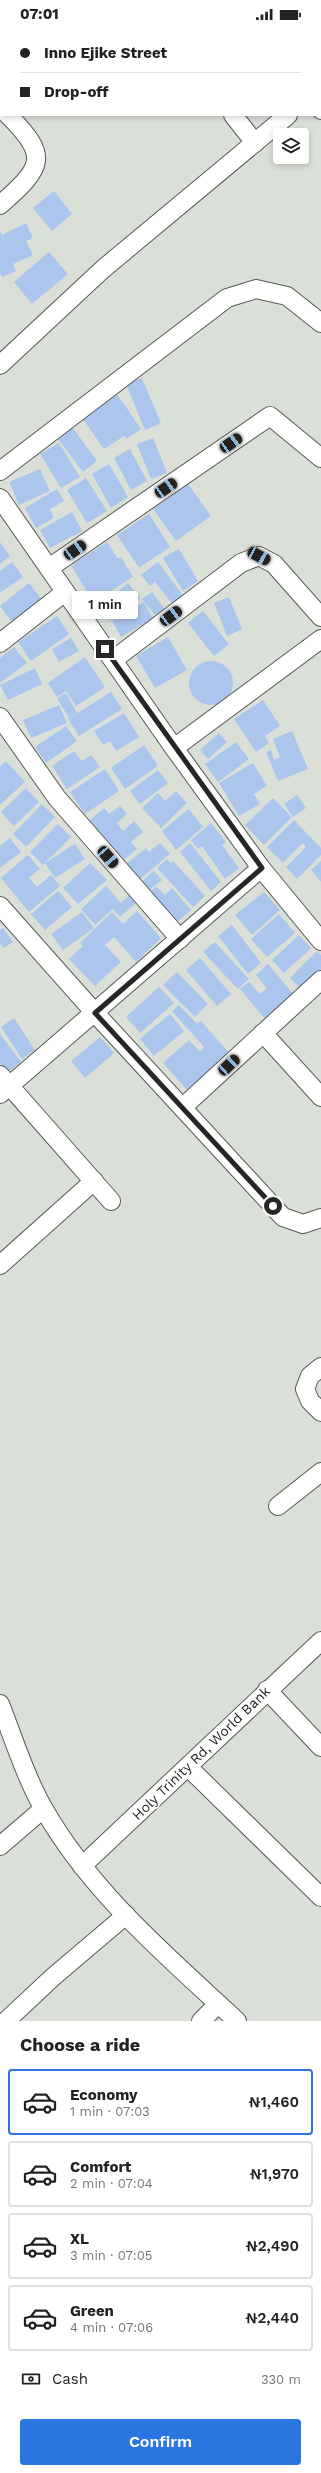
<!DOCTYPE html>
<meta charset="utf-8">
<style>
:root{--surface:#fff;--page:#f2f2f2;--text:#222;--muted:#767676;--line:#e0e0e0;--accent:#2b75e1}
body{margin:0;font-family:"Work Sans",sans-serif;background:var(--page);color:var(--text);height:100vh;display:flex;flex-direction:column;font-size:15px;white-space:nowrap}
*{box-sizing:border-box;margin:0}
p{font-size:13px;color:var(--muted)}
.icon{flex:none;width:22px;height:22px;fill:none;stroke:currentColor;stroke-width:2;stroke-linecap:round;stroke-linejoin:round}
.map{position:relative;height:1993px;overflow:hidden}
.panel{display:flex;flex-direction:column;background:var(--surface);flex:1}
.panel>*{flex:none}
.guide{position:absolute;left:0px;top:0px;width:321px;height:88px;box-shadow:0 2px 6px #0003;display:grid;align-content:center;height:88px;padding:0 20px;background:var(--surface)}
.fabs{position:absolute;left:273px;top:100px;display:grid;gap:8px}
.fabs a{display:grid;place-items:center;width:36px;height:36px;border-radius:4px;background:var(--surface);box-shadow:0 2px 6px #0003;font-size:20px}
.end{position:absolute;width:18px;height:18px;margin:-9px;border:5px solid #252724;background:#fff;box-shadow:0 0 0 2px #fff}
.from{border-radius:50%}
.bubble{position:absolute;height:28px;border-radius:4px;background:var(--surface);box-shadow:0 2px 6px #0003;font-size:13px;font-weight:600;line-height:28px;text-align:center}
.car{position:absolute;width:12px;height:24px;margin:-12px -6px;border-radius:5px;box-shadow:0 0 3px 1px #0007;background:linear-gradient(#222 24%,#8ab4d8 0 40%,#222 0 76%,#8ab4d8 0 86%,#222 0)}
.guide b{display:flex;align-items:center;gap:14px;height:38px;font-size:15px}
.guide b+b{border-top:1px solid var(--line)}
.guide i{width:10px;height:10px;background:var(--text)}
ul{padding:0;list-style:none}
li{display:flex;align-items:center;gap:12px;height:66px;margin:0 8px 6px;padding:0 12px;border:2px solid var(--line);border-radius:4px}
li div{flex:1}
li b{display:block;font-size:15px}
li em{font-style:normal;font-weight:600}
li.on{border-color:var(--accent)}
li>.icon{width:36px;height:36px;stroke-width:1.5}
h2{padding:0 20px;font-size:18px;line-height:48px}
.pay{display:flex;align-items:center;gap:10px;height:44px;padding:0 20px;font-size:15px}
.pay p{margin-inline-start:auto}
.primary-button{display:flex;gap:8px;margin-top:auto;padding:8px 20px}
.primary-button a{flex:1;height:46px;border-radius:4px;background:var(--accent);color:#fff;font-size:16px;font-weight:600;line-height:46px;text-align:center}
.status{display:flex;justify-content:space-between;align-items:center;height:28px;padding:0 20px;background:var(--surface);direction:ltr}
.status svg{height:11px;fill:currentColor}
.map>svg:first-child{display:block}
</style>
<div class="status"><b>07:01</b><svg viewBox="0 0 49 12"><path d="M0 12V9h3v3zM5 12V6h3v6zM10 12V3h3v9zM15 12V0h3v12zM26 1h20v11H26zM47 4h2v5h-2z"/></svg></div>
<div class="map">
<svg width="321" height="1993" viewBox="0 0 321 1993">
<rect width="100%" height="100%" fill="#dae0d8"/>
<g fill="#abc5ed">
<path d="M54,163L72,186L52,203L33,180Z"/>
<path d="M26,195L33,210L26,213L33,227L13,236L16,243L2,249L0,245V202L2,207Z"/>
<path d="M49,224L68,246L32,276L14,254Z"/>
<path d="M142,350L161,395L145,402L126,356Z"/>
<path d="M117,366L141,401L126,411L124,408L104,421L82,390Z"/>
<path d="M73,400L97,433L83,444L58,411Z"/>
<path d="M153,410L167,445L151,451L137,416Z"/>
<path d="M59,415L80,449L61,460L40,426Z"/>
<path d="M130,421L147,453L131,462L114,430Z"/>
<path d="M109,436L128,469L111,480L92,446Z"/>
<path d="M40,441L50,463L19,477L9,454Z"/>
<path d="M86,450L107,483L87,495L67,462Z"/>
<path d="M188,456L211,488L176,513L153,481Z"/>
<path d="M57,461L64,473L50,481L54,490L36,500L25,480Z"/>
<path d="M72,484L82,503L50,520L40,502Z"/>
<path d="M149,486L170,519L139,540L117,507Z"/>
<path d="M0,514L10,528L0,536Z"/>
<path d="M107,514L118,531L121,529L133,549L93,574L71,537Z"/>
<path d="M179,521L198,553L183,563L163,530Z"/>
<path d="M12,534L23,549L0,565V543Z"/>
<path d="M158,534L185,570L174,578L155,554L150,558L141,547Z"/>
<path d="M29,555L42,572L13,595L0,578Z"/>
<path d="M128,555L140,570L110,593L99,579Z"/>
<path d="M152,564L165,581L156,588L142,571Z"/>
<path d="M229,569L242,601L227,608L214,575Z"/>
<path d="M144,574L153,590L121,609L112,593Z"/>
<path d="M203,583L229,616L214,628L188,595Z"/>
<path d="M57,588L69,606L31,633L18,614Z"/>
<path d="M168,609L187,642L155,660L136,628Z"/>
<path d="M71,610L79,623L59,634L52,621Z"/>
<path d="M14,619L27,635L0,655V630Z"/>
<path d="M85,629L105,659L76,678L66,663L57,669L48,655Z"/>
<circle cx="211" cy="655" r="22"/>
<path d="M35,640L42,656L8,672L0,657Z"/>
<path d="M111,664L122,681L79,708L68,691Z"/>
<path d="M66,665L77,685L69,690L57,670Z"/>
<path d="M263,672L280,698L265,708L269,715L256,724L234,691Z"/>
<path d="M59,677L67,695L31,710L23,692Z"/>
<path d="M124,685L139,709L116,723L110,713L103,717L94,703Z"/>
<path d="M66,698L77,713L46,735L35,719Z"/>
<path d="M292,703L308,741L278,753L266,724L271,722L274,732L280,729L273,711Z"/>
<path d="M219,705L227,714L208,731L200,722Z"/>
<path d="M236,714L249,731L218,754L205,736Z"/>
<path d="M144,717L158,738L125,761L111,740Z"/>
<path d="M74,723L82,733L91,727L100,739L67,761L52,738Z"/>
<path d="M6,733L25,754L0,777V739Z"/>
<path d="M253,735L267,758L254,766L260,776L239,788L219,755Z"/>
<path d="M105,741L119,763L85,786L70,764Z"/>
<path d="M158,742L168,755L140,776L130,763Z"/>
<path d="M26,760L39,774L14,798L1,784Z"/>
<path d="M176,763L187,775L161,800L142,780L158,765L165,773Z"/>
<path d="M297,767L306,780L293,789L284,776Z"/>
<path d="M273,770L292,789L264,817L245,797Z"/>
<path d="M42,776L55,789L26,819L13,806Z"/>
<path d="M120,778L127,786L117,795L123,803L134,793L143,804L131,814L137,821L122,833L89,793L104,780L109,786Z"/>
<path d="M189,781L203,799L176,822L162,803Z"/>
<path d="M294,792L321,820V827L297,851L286,839L306,819L303,815L283,835L267,819Z"/>
<path d="M211,795L226,814L222,817L239,840L225,851L202,818L198,821L191,812Z"/>
<path d="M58,796L71,809L43,837L30,824Z"/>
<path d="M10,810L21,824L0,840V818Z"/>
<path d="M160,815L170,826L139,852L126,836L146,820L149,824Z"/>
<path d="M190,815L221,854L211,863L180,824Z"/>
<path d="M75,816L85,831L55,850L45,835Z"/>
<path d="M28,827L40,841L29,850L37,859L51,847L60,858L29,884L1,850Z"/>
<path d="M167,831L171,836L173,833L205,868L193,879L157,840Z"/>
<path d="M321,833V854L311,842Z"/>
<path d="M90,835L107,852L78,876L63,860Z"/>
<path d="M154,843L162,852L148,863L141,854Z"/>
<path d="M106,858L121,875L129,867L136,875L120,889L113,881L95,897L81,881Z"/>
<path d="M156,858L165,867L172,860L191,882L177,894L150,864Z"/>
<path d="M58,863L72,879L45,902L31,886Z"/>
<path d="M264,864L280,882L252,907L235,887Z"/>
<path d="M137,883L161,910L136,934L114,909L105,917L121,934L95,958L69,931L83,918L80,915L112,884L123,896Z"/>
<path d="M82,884L94,900L63,922L51,906Z"/>
<path d="M279,886L295,905L267,929L251,911Z"/>
<path d="M232,897L261,935L248,946L218,908Z"/>
<path d="M3,900L13,914L4,920L0,915V902Z"/>
<path d="M299,907L311,920L284,945L272,932Z"/>
<path d="M215,914L249,951L238,961L203,924Z"/>
<path d="M317,923L321,927V941L301,961L290,950Z"/>
<path d="M200,930L231,966L217,978L186,942Z"/>
<path d="M268,936L295,968L266,992L240,961L249,954L260,966L267,960L256,947Z"/>
<path d="M177,944L208,976L195,989L163,957Z"/>
<path d="M159,959L174,975L140,1005L126,989Z"/>
<path d="M179,977L197,996L201,993L229,1025L187,1062L163,1035L189,1012L200,1024L204,1019L172,983Z"/>
<path d="M170,986L184,1003L154,1028L140,1011Z"/>
<path d="M14,990L35,1022L22,1031L1,999Z"/>
<path d="M0,1006L21,1034L7,1045L0,1035Z"/>
<path d="M100,1009L114,1025L85,1050L71,1033Z"/>
</g>
<g fill="none" stroke-linecap="round" stroke-linejoin="round">
<defs>
<g id="minor">
<path d="M156,0L158,1"/>
<path d="M320,62L321,61"/>
<path d="M320,81L321,82"/>
<path d="M233,87L255,115"/>
<path d="M0,177C43,139 50,129 8,87"/>
<path d="M0,337L103,241L288,87"/>
<path d="M0,443L227,270L256,261L287,268L321,295"/>
<path d="M0,470L174,720L261,840L321,913"/>
<path d="M49,540L270,388L321,430"/>
<path d="M0,615L65,564"/>
<path d="M113,632L241,535L259,528L274,536L321,589"/>
<path d="M0,689L57,770L180,911"/>
<path d="M174,720L321,611"/>
<path d="M0,878L95,985L283,1189L303,1196L321,1190"/>
<path d="M263,1005L321,1069"/>
<path d="M0,1047L111,1173"/>
<path d="M0,1066L261,840"/>
<path d="M183,1079L321,952"/>
<path d="M0,1237L94,1153"/>
<path d="M321,1339L310,1348L305,1361L310,1373L321,1384"/>
<path d="M278,1478L321,1444"/>
<path d="M267,1662L321,1719"/>
<path d="M0,1676C13,1709 27,1753 45,1783C92,1865 168,1929 237,1993"/>
<path d="M188,1739L321,1869"/>
<path d="M0,1818L43,1781"/>
<path d="M82,1838L321,1613"/>
<path d="M6,1993L53,1949L126,1887"/>
<path d="M201,1993L218,1976"/>
</g>
</defs>
<use href="#minor" stroke="#555a53" stroke-width="20"/>
<use href="#minor" stroke="#fff" stroke-width="18"/>
</g>
<g fill="none" stroke-linecap="round" stroke-linejoin="round">
<path stroke="#252724" stroke-width="5" d="M105,621L262,840L95,985L273,1178"/>
</g>
<g text-anchor="middle" dominant-baseline="central" stroke-width="3.5" stroke-linejoin="round" paint-order="stroke">
<g font-size="14" fill="#252724" stroke="#fff">
<text transform="translate(201 1725) rotate(-44)">Holy Trinity Rd, World Bank</text>
</g>
</g>
</svg>
<div class="fabs">
<a><svg class="icon" aria-label="layers" viewBox="0 0 24 24"><path d="M12 4l9 5-9 5-9-5zM3 14l9 5 9-5"/></svg></a>
</div>
<i class="end from" style="left:273px;top:1178px"></i>
<i class="end" style="left:105px;top:621px"></i>
<div class="bubble" style="left:72px;top:563px;width:66px">1 min</div>
<i class="car" style="left:231px;top:415px;rotate:55deg"></i>
<i class="car" style="left:166px;top:460px;rotate:56deg"></i>
<i class="car" style="left:75px;top:522px;rotate:56deg"></i>
<i class="car" style="left:259px;top:528px;rotate:118deg"></i>
<i class="car" style="left:171px;top:588px;rotate:53deg"></i>
<i class="car" style="left:108px;top:829px;rotate:139deg"></i>
<i class="car" style="left:229px;top:1037px;rotate:47deg"></i>
<div class="guide">
<b><i class="from"></i>Inno Ejike Street</b>
<b><i></i>Drop-off</b>
</div>
</div>
<section class="panel">
<h2>Choose a ride</h2>
<ul>
<li class="on"><svg class="icon" aria-label="car" viewBox="0 0 24 24"><path d="M5 17H2v-5l4-1 3-4h7l3 4 3 1v5h-3M9 17h6M6 11h13"/><circle cx="7" cy="17" r="2"/><circle cx="17" cy="17" r="2"/></svg><div><b>Economy</b><p>1 min · 07:03</p></div><em>₦1,460</em></li>
<li><svg class="icon" aria-label="car" viewBox="0 0 24 24"><path d="M5 17H2v-5l4-1 3-4h7l3 4 3 1v5h-3M9 17h6M6 11h13"/><circle cx="7" cy="17" r="2"/><circle cx="17" cy="17" r="2"/></svg><div><b>Comfort</b><p>2 min · 07:04</p></div><em>₦1,970</em></li>
<li><svg class="icon" aria-label="car" viewBox="0 0 24 24"><path d="M5 17H2v-5l4-1 3-4h7l3 4 3 1v5h-3M9 17h6M6 11h13"/><circle cx="7" cy="17" r="2"/><circle cx="17" cy="17" r="2"/></svg><div><b>XL</b><p>3 min · 07:05</p></div><em>₦2,490</em></li>
<li><svg class="icon" aria-label="car" viewBox="0 0 24 24"><path d="M5 17H2v-5l4-1 3-4h7l3 4 3 1v5h-3M9 17h6M6 11h13"/><circle cx="7" cy="17" r="2"/><circle cx="17" cy="17" r="2"/></svg><div><b>Green</b><p>4 min · 07:06</p></div><em>₦2,440</em></li>
</ul>
<div class="pay"><svg class="icon" aria-label="cash" viewBox="0 0 24 24"><path d="M3 7h18v10H3z"/><circle cx="12" cy="12" r="2"/></svg>Cash<p>330 m</p></div>
<div class="primary-button"><a>Confirm</a></div>
</section>
